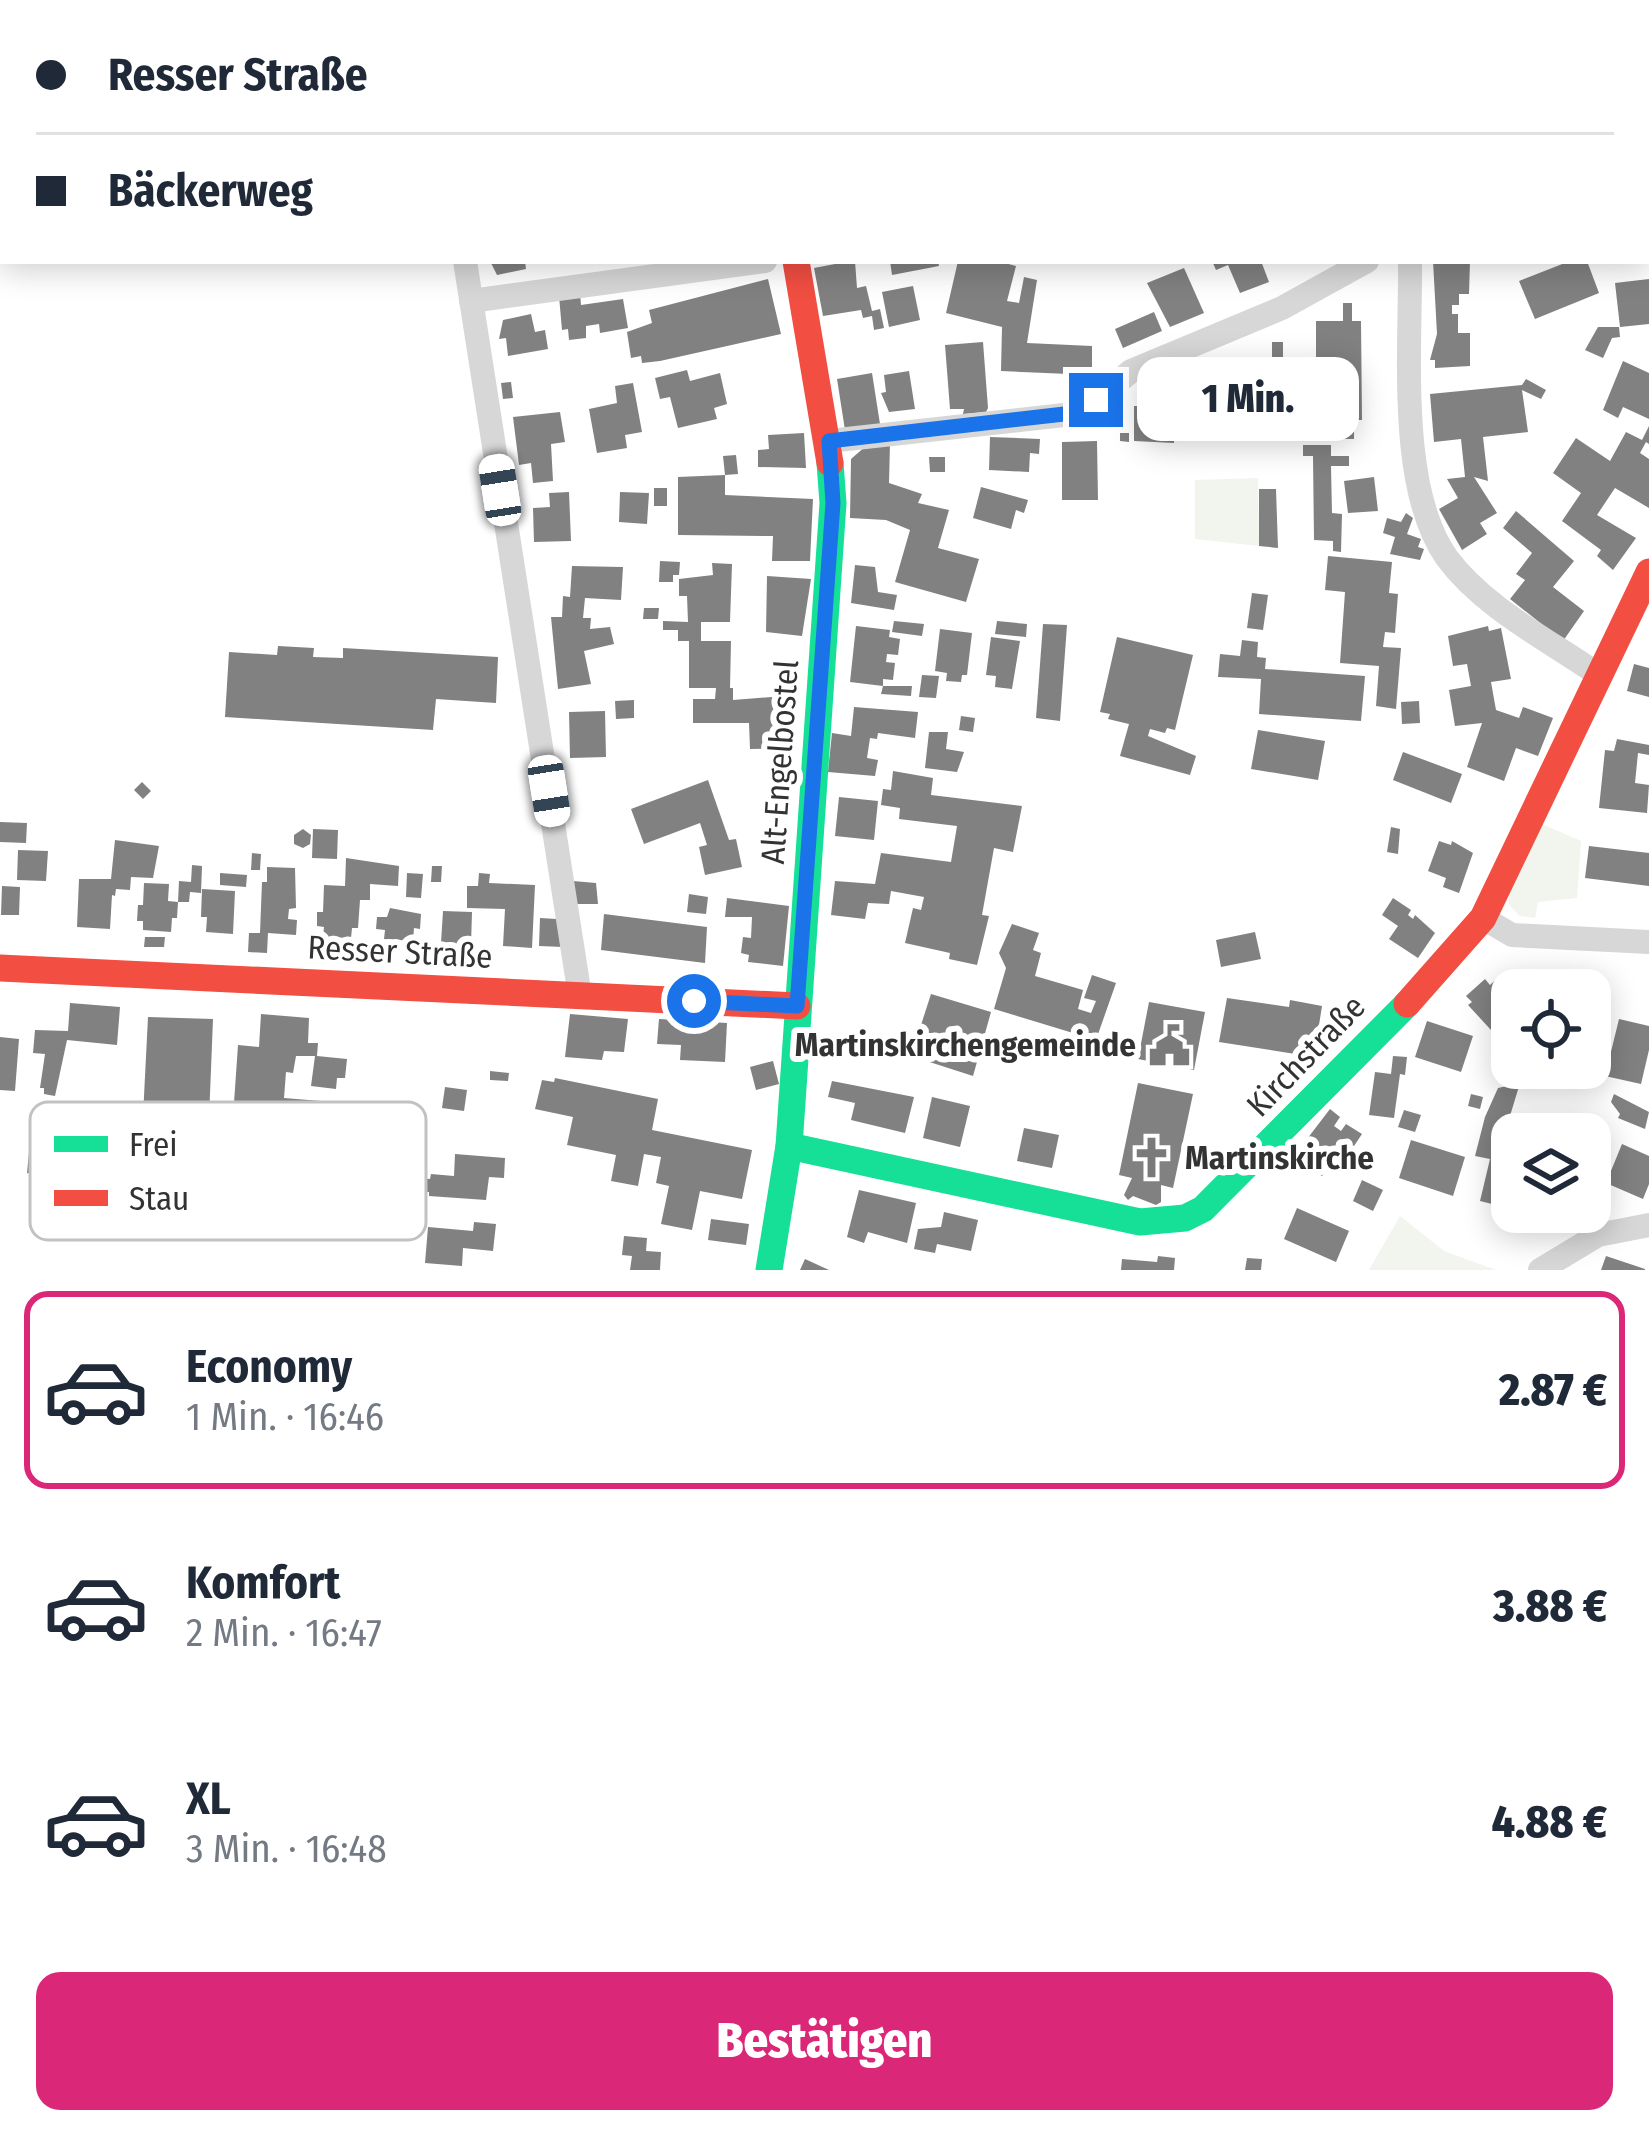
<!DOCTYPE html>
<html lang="de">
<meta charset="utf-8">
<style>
:root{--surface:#fff;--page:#f2f2f3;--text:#1f2937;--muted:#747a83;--line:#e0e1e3;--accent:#db2777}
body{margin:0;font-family:"Fira Sans Condensed",sans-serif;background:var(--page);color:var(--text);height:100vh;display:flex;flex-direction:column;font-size:45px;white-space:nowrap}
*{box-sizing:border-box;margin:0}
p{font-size:39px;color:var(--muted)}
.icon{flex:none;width:66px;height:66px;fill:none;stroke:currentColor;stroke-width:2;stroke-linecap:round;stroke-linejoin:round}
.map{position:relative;height:1270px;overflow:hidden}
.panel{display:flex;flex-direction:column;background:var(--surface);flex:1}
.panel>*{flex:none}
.top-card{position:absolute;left:0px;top:0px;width:1650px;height:264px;box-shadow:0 6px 30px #0003;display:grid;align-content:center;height:264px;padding:0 36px;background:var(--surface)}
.controls{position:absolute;left:1491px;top:969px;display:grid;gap:24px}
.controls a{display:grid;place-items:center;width:120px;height:120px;border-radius:24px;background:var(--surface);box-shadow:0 6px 30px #0003;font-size:60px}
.end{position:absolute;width:54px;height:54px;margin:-27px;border:15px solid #1a73e8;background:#fff;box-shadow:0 0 0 6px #fff}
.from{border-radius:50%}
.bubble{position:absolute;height:84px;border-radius:24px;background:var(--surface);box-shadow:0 6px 30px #0003;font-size:39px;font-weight:800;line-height:84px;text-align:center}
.car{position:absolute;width:36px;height:72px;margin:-36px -18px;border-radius:15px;box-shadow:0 0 9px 3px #0007;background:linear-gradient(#fff 24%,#345 0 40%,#fff 0 76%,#345 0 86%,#fff 0)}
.top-card b{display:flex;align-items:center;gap:42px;height:114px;font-size:45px}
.top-card b+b{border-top:3px solid var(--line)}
.top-card i{width:30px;height:30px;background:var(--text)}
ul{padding:21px 0 0;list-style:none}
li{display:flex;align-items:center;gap:36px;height:198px;margin:0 24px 18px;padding:0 12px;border:6px solid transparent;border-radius:24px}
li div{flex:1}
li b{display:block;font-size:45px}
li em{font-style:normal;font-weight:800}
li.current{border-color:var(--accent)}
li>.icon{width:108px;height:108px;stroke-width:1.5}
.primary-button{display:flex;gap:24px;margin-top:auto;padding:24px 36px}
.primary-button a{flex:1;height:138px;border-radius:24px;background:var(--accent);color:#fff;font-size:48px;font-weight:800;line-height:138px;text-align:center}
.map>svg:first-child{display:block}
</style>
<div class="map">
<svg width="1649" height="1270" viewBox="0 0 1649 1270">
<rect width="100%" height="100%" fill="#fff"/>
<g fill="#f1f5ed">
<path d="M0,0H417V3H3V113Z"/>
<path d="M1258,478L1259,546L1195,539V480Z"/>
<path d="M1542,824L1581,841L1577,898L1538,902L1535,918L1520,916L1509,905V892Z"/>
<path d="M1400,1216L1444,1251L1496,1270H1369Z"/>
</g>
<g fill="#818181">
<path d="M490,261H525L526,269L497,275Z"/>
<path d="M834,261H855L857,288L866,286L872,311L880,309L884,328L874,330L872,316L863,318L861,310L823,316L814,268L835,264Z"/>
<path d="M890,261H938L939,266L892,275Z"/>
<path d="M958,261H997L1016,266L1007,301L1019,303L1024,277L1037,280L1027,343L1092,346V375L1001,371L1002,327L946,313Z"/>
<path d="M1212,261H1261L1269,282L1240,293L1228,265L1216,270Z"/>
<path d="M1433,261H1470L1469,294H1459V305H1452V314H1458V333H1470V366L1435,368V360H1430L1437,334Z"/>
<path d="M1570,261H1587L1599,293L1535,319L1519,281Z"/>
<path d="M1184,268L1204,313L1170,327L1147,283Z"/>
<path d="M768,279L781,334L660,361L642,363L641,356L631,358L627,332L652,323L649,310Z"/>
<path d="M1649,279V324L1620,327L1615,283Z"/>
<path d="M913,286L920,320L889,327L882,292Z"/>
<path d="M580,293L581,305L623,299L628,328L600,333L599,324L586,326V338L569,340L568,329L562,330L559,296Z"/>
<path d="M1343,303H1352V321H1361L1362,420H1354V439H1316V321H1343Z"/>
<path d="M1154,312L1162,331L1123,348L1115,329Z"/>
<path d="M531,314L535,332L545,330L548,349L508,356L506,338L499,339L503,320Z"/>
<path d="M1598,327H1619L1620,337L1612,338L1603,358L1585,350Z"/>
<path d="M983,342L988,408L986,412L963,414L964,409H950L945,345Z"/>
<path d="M1272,342H1283V364L1272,365L1273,397L1233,402V426H1218V411H1194V431L1174,430V443L1134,441V406H1154L1155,393L1194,394V376H1233V359H1272Z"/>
<path d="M1623,361L1649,373V419L1623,407L1618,418L1603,410Z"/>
<path d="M687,370L690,381L720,373L727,404L714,408L717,419L678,428L670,397L660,399L655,378Z"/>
<path d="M909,371L915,409L889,412L881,393L886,392L884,375Z"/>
<path d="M872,373L880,424L845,430L837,379Z"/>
<path d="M1526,379L1546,390L1541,399L1522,390L1528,432L1483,437L1488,481L1474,477L1497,513L1480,523L1487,534L1462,550L1439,509L1458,498L1447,479L1465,477L1461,439L1434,442L1430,394L1522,385Z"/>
<path d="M511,382L513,398L503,399L501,383Z"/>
<path d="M633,383L642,432L625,435L627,448L597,453L589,409L617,403L615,386Z"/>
<path d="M560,412L565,442L551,444L553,481L533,483L531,463L519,465L513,417Z"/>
<path d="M1120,420H1129V442L1120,441Z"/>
<path d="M1649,426V444L1646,442L1640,453L1649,459V508L1615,488L1597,515L1636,538L1613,570L1597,556L1601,550L1562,521L1581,493L1553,473L1576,438L1610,461L1626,432L1642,440Z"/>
<path d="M804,433L806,468L758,467V450L769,449L768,435Z"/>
<path d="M990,437L1040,439L1039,454L1030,453L1029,472L989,470Z"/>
<path d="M1097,441L1098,500H1062V442Z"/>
<path d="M890,443L889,483L922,494L918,503L949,510L938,548L979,559L966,602L895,582L910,530L886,520L850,518L851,459L867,445Z"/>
<path d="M1303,445H1331V456H1349V466H1331L1332,513L1342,514L1341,552L1333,551V541L1314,540L1313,456H1303Z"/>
<path d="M736,455L738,474L725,475L723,456Z"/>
<path d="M929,457H945V472H930Z"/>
<path d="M725,475V495L813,499L810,561H772L773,536L678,535V477Z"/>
<path d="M1374,477L1378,511L1348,513L1344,481Z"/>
<path d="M981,487L1028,500L1024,513L1016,510L1011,529L973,518Z"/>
<rect x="654" y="488" width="13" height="18"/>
<path d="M1259,489H1276L1278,548L1259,546Z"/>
<path d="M569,492L571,541L534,542L533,508L550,507L549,493Z"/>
<path d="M620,492L649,493L647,524L619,522Z"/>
<path d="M1516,511L1574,561L1553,587L1584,611L1563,641L1510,599L1525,580L1516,574L1532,553L1503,528Z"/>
<path d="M1406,513L1413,518L1407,534L1421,539L1418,547L1424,549L1420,560L1390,554L1395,537L1383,533L1387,518L1401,522Z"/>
<path d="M1328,556L1392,562L1389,593L1398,594L1395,633L1385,632L1383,647L1401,648L1396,709L1376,706L1379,666L1340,663L1345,592L1325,590Z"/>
<path d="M660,561L680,562L679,575H673V582H659Z"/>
<path d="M712,563L732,564L730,622H701V641H731L730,688H733V700L784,696L793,722V748L750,749L749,723H693V699H715L716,688H689V641H678V630H663V621L688,622L687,596H679V579L713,575Z"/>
<path d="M855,565L875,567L878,592L897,595L894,610L851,603Z"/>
<path d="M572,566L623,567L621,600L585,598L583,618H591L590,629L610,627L614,644L584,651L591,684L558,689L551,617H562L563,596L570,597Z"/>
<path d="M767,576L811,579L802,636L766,632Z"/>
<path d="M1252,593L1268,595L1263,630L1247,628Z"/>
<path d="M644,608H659L658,619H643Z"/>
<path d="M894,621L924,624L922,636L892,632Z"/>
<path d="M997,621L1027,624L1026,637L995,634Z"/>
<path d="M1043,624L1067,625L1060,721L1036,718Z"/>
<path d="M856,626L890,630L889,637L900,639L898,655L887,654L886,662L895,663L893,680L883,679V686H912L911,696L881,694L883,686L850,682Z"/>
<path d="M1488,626L1489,631L1501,628L1511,679L1491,682L1496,710L1519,718L1523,707L1553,718L1538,756L1516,748L1504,781L1467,767L1482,723L1455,726L1449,690L1471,686L1467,664L1453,666L1448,636Z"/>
<path d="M940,629L972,633L967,675H962L961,682L946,681L947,673L935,671Z"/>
<path d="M991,637L1020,641L1012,689L995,687L996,676L986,675Z"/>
<path d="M1117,637L1193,655L1175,730L1167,728L1165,733L1150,729L1148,736L1196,756L1190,775L1120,756L1129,724L1108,719L1110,714L1100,712Z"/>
<path d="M1242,640L1258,642L1257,657L1266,658L1265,669L1365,676L1361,721L1259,714L1261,679L1218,677L1220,654L1240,656Z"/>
<path d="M278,646L314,648L313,657L343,658V648L498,657L496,703L436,699L433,730L225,717L229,652L277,655Z"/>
<path d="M1634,664L1649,668V697L1627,691Z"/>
<path d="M922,675L939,676L936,698L919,697Z"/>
<path d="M634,700V718L616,719L615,701Z"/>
<path d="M1419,701L1420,723L1402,724L1401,702Z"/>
<path d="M854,707L918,712L915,738L878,733L877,739L870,738L867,758L878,760L875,776L828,772L832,733L851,736Z"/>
<path d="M605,711L606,757L570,758L569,712Z"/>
<path d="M961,716L975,718L973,732L959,730Z"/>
<path d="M1258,730L1325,741L1318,780L1251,769Z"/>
<path d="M929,732H948L946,749L964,752L957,772L925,768Z"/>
<path d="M1617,739L1649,745V755L1638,753L1635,783L1649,785L1647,813L1599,808L1605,750L1614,751Z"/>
<path d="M1403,752L1462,774L1451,803L1393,780Z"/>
<path d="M893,771L933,778L931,795L1022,806L1013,852L994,848L982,915L989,916L977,965L949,959L950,953L905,943L913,908L921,910L924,897L891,891L889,904L868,903L865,919L831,915L835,881L875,884L881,853L951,862L957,826L899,819L900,808L881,805L883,789L891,790Z"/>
<path d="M708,780L729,840L736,839L742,867L705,875L699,847L707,845L700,823L644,844L631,809Z"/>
<path d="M142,782L151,791L143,799L134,790Z"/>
<path d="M839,797L878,801L874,840L835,836Z"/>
<path d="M0,822L27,823L26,843L0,842Z"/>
<path d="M1391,827L1400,829L1398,854L1387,852Z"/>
<path d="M303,829L311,835L310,844L303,848L294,844V835Z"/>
<path d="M313,829L338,830L337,859L312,858Z"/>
<path d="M115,840L159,846L153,878L131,877L130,890L116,889L115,896L112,895L110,929L77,927L79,879H111Z"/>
<path d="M1439,841L1451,845L1452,841L1473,853L1459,893L1443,887L1446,878L1428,871Z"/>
<path d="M1589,846L1649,853V886L1585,878Z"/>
<path d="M18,850L48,851L46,881L17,880Z"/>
<path d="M252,853L261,854L260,870H251Z"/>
<path d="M346,858L399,866L398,886L370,884V900H360L358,928H352L351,938L323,937L324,927L317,926V912H323L324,885L345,886Z"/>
<path d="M192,865L202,866L201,893L190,892L189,902H178L179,881L191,882Z"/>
<path d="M432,866H442L441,882H431Z"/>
<path d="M267,867L295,868L296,908L289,909L288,919L297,920L296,935L268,933L267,953L248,952L249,933H260L262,882H267Z"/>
<path d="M220,873L247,875L246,887L220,885Z"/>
<path d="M407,873L423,874L421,898L406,897Z"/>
<path d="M479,873L490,874L489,883L535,885L532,948L503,946L505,909L467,908V886H478Z"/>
<path d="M573,881L596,883L598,904H577Z"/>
<path d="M144,883L169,884L168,901L178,902L177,918H172L171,932L143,930V921H137L138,905H143Z"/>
<path d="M2,886L20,887L19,915H1Z"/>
<path d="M202,889L235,891L233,934L206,932L207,917H201Z"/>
<path d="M689,894L708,897L706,914L687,912Z"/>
<path d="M727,898L789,906L783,966L748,962L749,955L741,953L743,937L751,938L752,917H725Z"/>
<path d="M1393,898L1411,910L1408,915L1413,919L1415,915L1435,933L1418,958L1389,939L1398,926L1382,915Z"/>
<path d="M390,908L421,914L420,929L414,928L413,941L384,939L385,930L376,929L377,917H387Z"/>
<path d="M443,911L472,912L471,945L441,943Z"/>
<path d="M604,914L707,927L705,963L601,950Z"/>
<path d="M540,918L557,919L563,947L539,946Z"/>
<path d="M1012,924L1039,933L1033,950L1041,953L1035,976L1083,990L1078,1009L1091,1013L1096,1001L1084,998L1092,975L1116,983L1096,1040L994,1009L1006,968L999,953Z"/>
<path d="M1255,932L1261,959L1221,967L1216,940Z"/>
<path d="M145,937H165L164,947H144Z"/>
<path d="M1504,972L1542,973L1540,989L1508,990L1512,1011L1491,1030L1468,1005L1472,1002L1466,996L1485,979L1490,985Z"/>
<path d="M1551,972L1583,974V990H1550Z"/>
<path d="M931,994L991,1012L973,1076L911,1056Z"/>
<path d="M1227,998L1289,1007L1290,1000L1322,1006L1314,1057L1219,1042Z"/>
<path d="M1149,1002L1205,1012L1194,1070L1138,1059Z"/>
<path d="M70,1003L120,1007L117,1045L67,1040L55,1096L44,1094V1088H40L45,1054L33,1053L35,1030L68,1031Z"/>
<path d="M261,1014L309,1018L308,1043H318L317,1056L347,1059L345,1078H337L336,1089L311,1086L315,1056H296L293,1073L286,1072L284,1098L333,1102L323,1185L257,1177L256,1206L90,1189L91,1179H107L111,1149L129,1151L127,1171L195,1178L196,1172L229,1175L238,1045L259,1047Z"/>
<path d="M570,1014L628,1019L624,1052L604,1051L602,1060L565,1057Z"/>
<path d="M148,1017L213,1019L209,1119L143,1116Z"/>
<path d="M659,1019L727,1023L725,1062L680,1060L681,1045L657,1044Z"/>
<path d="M1619,1019L1649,1026V1050L1641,1084L1605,1076Z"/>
<path d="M1427,1021L1473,1036L1461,1072L1415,1057Z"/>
<path d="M0,1037L19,1039L15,1091L0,1090Z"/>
<path d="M1393,1056L1407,1057L1405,1075L1400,1074L1394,1118L1369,1115L1375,1072L1391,1074Z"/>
<path d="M773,1061L779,1084L756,1090L750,1067Z"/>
<path d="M490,1071L509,1073L508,1081L490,1080Z"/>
<path d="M555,1078L658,1099L652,1130L752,1150L742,1199L700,1191L692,1230L661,1224L669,1186L656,1183L661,1157L644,1154L638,1186L611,1181L616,1155L567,1145L573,1117L535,1109L542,1080L554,1082Z"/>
<path d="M832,1081L914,1097L905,1133L851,1120L855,1103L828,1097Z"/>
<path d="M1138,1083L1193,1094L1173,1188L1161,1185V1202L1156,1205L1133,1196L1128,1200L1124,1195L1132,1178L1119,1175Z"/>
<path d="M1520,1083L1503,1139L1512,1141V1209L1480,1201L1490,1159L1475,1156L1485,1117L1498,1088Z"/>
<path d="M445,1087L467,1090L464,1111L442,1108Z"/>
<path d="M1471,1094L1483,1097L1480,1109L1468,1106Z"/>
<path d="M1614,1094L1649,1112L1645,1129L1618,1118L1620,1114L1611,1102Z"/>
<path d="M932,1097L970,1106L960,1147L923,1138Z"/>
<path d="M1330,1109L1340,1117L1334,1126L1341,1131L1346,1124L1362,1134L1348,1155L1341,1150L1322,1176L1294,1156Z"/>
<path d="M1404,1110L1421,1115L1415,1132L1398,1127Z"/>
<path d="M1024,1128L1059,1135L1052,1168L1017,1161Z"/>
<path d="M1411,1140L1465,1157L1453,1196L1399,1178Z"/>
<path d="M30,1142L49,1145L45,1176L27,1173Z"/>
<path d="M1622,1144L1649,1156V1184L1643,1199L1606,1183Z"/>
<path d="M455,1154L505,1158L504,1178L489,1177L486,1200L429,1196V1192L417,1191L418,1178L430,1179L431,1174L454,1176Z"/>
<path d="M1362,1180L1383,1190L1373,1211L1353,1201Z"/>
<path d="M859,1190L916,1203L907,1243L868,1232L864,1243L847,1237Z"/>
<path d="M1297,1208L1349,1231L1336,1262L1284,1239Z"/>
<path d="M944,1212L978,1220L971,1251L937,1244L935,1253L914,1249L918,1229L941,1227Z"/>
<path d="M711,1219L749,1224L746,1245L708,1240Z"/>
<path d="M474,1222L496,1224L493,1251L463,1248L462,1266L425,1263L428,1227L473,1231Z"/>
<path d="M624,1236L647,1238L646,1251L661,1252L660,1270H630L632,1256L622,1255Z"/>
<path d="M1158,1256L1175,1258L1174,1270H1121L1122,1259L1157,1262Z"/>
<path d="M1606,1256L1645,1269V1270H1601Z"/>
<path d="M1247,1258L1262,1259L1261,1270H1245Z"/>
<path d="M805,1259L829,1270H800Z"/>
</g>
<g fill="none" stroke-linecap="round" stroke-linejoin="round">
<g stroke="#d7d7d7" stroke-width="24">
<path d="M424,0L425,3"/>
<path d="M1633,0L1634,3"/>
<path d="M1647,33L1649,38"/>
<path d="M1647,201L1649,202"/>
<path d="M465,261L580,996"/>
<path d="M1410,261C1411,347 1397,488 1447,558C1484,608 1550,641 1600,676"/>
<path d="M471,301L765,261"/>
<path d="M829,441L1073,414L1087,408L1131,371L1282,308L1367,261"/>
<path d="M1483,918L1512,935L1649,942"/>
<path d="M1540,1270L1598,1235L1649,1225"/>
</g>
<g stroke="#16e098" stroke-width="27">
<path d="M773,0V3"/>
<path d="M789,1146L1140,1222L1185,1218L1203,1209L1407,1004"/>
<path d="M769,1270L789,1146L833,503L830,463"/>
</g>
<g stroke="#f24e42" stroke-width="27">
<path d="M796,261L830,463"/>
<path d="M0,968L797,1006"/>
<path d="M1407,1004L1483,918L1649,572"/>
</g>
</g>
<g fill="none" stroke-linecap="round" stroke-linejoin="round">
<path stroke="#1a73e8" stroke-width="15" d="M694,1001L797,1006L833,503L829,441L1073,413L1096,400"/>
</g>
<defs>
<symbol id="civic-bare" viewBox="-9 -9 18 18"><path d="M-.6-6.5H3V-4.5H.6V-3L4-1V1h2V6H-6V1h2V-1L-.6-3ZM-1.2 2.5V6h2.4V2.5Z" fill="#7a7a7a" stroke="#fff" stroke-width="2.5" paint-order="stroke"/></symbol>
<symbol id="church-bare" viewBox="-9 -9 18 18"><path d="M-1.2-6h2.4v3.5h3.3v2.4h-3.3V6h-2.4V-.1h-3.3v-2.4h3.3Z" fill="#7a7a7a" stroke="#fff" stroke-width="2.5" paint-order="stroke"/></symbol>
</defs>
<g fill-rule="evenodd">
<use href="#civic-bare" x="1140" y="1016" width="59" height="59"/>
<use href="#church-bare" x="1122" y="1128" width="59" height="59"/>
</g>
<g text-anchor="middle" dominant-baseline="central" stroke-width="12" stroke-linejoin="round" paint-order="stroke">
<g font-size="33" fill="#333" stroke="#fff">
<text transform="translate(780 762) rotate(-86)">Alt-Engelbostel</text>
<text transform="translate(400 952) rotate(3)">Resser Straße</text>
<text transform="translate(1306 1056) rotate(-46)">Kirchstraße</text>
</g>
<g font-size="33" font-weight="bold" fill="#333" stroke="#fff" text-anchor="end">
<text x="1136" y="1045">Martinskirchengemeinde</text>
<text x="1185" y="1158" text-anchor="start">Martinskirche</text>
</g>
</g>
<rect x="30" y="1102" width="396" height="138" rx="18" fill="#fff" stroke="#c2c2c2" stroke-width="3"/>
<rect x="54" y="1136" width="54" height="16" fill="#16e098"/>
<rect x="54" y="1190" width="54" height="16" fill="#f24e42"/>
<g font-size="33" fill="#333">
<text x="129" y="1156">Frei</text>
<text x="129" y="1210">Stau</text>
</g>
</svg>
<div class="controls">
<a><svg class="icon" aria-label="locate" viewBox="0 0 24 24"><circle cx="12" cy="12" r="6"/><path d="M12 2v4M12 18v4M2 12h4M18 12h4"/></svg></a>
<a><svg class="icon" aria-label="layers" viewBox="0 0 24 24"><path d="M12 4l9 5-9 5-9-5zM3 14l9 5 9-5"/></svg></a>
</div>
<i class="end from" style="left:694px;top:1001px"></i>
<i class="end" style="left:1096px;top:400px"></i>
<div class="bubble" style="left:1137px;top:357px;width:222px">1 Min.</div>
<i class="car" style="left:500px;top:490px;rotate:351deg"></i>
<i class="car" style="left:549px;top:791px;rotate:171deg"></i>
<div class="top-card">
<b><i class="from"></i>Resser Straße</b>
<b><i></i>Bäckerweg</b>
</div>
</div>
<section class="panel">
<ul>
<li class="current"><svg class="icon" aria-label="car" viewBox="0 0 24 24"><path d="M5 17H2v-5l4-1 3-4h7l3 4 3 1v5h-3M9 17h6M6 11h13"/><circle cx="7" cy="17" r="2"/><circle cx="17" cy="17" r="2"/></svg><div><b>Economy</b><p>1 Min. · 16:46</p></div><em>2.87 €</em></li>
<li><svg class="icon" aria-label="car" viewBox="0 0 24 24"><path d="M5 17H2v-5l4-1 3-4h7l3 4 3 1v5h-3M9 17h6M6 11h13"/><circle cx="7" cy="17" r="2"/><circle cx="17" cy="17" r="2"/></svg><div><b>Komfort</b><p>2 Min. · 16:47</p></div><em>3.88 €</em></li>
<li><svg class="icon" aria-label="car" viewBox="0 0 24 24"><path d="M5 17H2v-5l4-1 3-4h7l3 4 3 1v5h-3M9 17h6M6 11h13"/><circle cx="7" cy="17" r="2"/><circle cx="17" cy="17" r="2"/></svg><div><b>XL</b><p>3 Min. · 16:48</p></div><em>4.88 €</em></li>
</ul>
<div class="primary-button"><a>Bestätigen</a></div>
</section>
